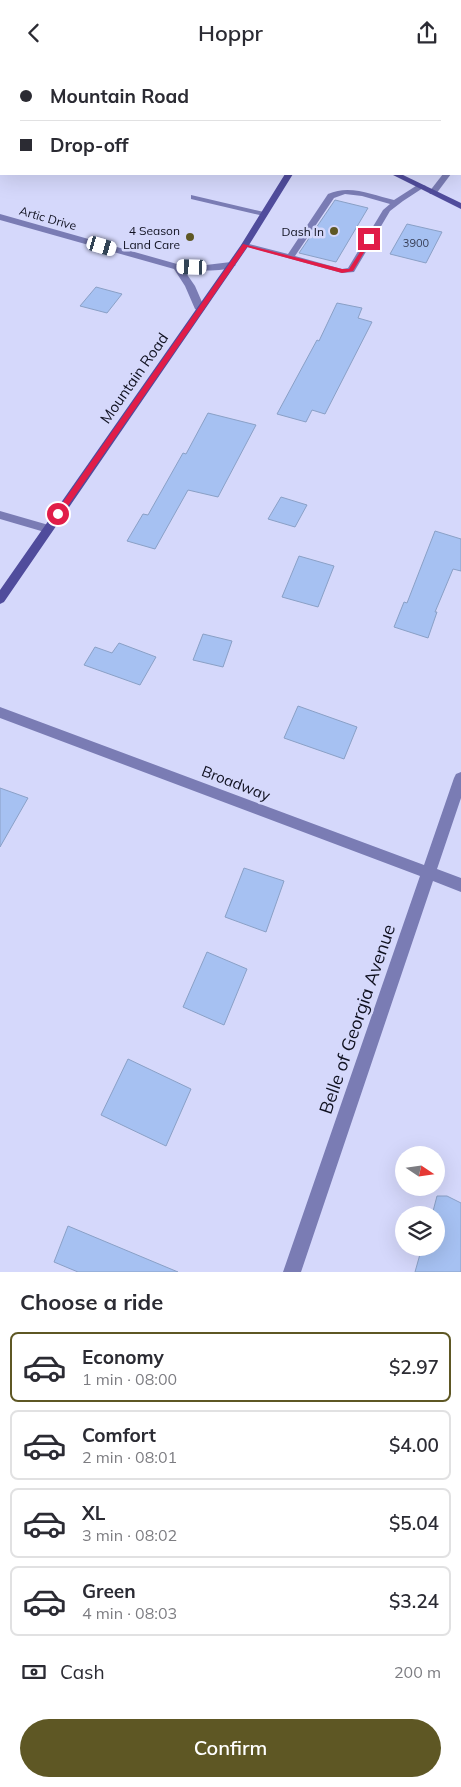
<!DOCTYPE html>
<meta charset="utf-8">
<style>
:root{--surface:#fff;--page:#f7f7f7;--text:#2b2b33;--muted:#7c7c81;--line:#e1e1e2;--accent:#5e5724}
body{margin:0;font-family:Mulish,sans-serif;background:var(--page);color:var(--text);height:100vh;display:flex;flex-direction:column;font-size:19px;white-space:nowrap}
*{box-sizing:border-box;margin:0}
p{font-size:16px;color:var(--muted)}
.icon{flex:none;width:28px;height:28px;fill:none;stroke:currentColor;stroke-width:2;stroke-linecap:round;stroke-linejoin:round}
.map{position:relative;height:1207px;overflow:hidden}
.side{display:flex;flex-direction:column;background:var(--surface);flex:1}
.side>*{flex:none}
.guide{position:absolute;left:0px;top:0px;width:461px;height:110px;box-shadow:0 5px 20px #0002;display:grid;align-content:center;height:110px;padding:0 20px;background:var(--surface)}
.needle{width:32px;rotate:103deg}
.tools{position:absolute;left:395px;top:1081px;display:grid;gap:10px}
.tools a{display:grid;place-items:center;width:50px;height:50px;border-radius:50%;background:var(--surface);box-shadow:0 5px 20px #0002;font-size:25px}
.end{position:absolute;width:22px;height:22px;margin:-11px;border:6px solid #e11d48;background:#fff;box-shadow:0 0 0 2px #fff}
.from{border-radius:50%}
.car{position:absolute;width:15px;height:30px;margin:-15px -8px;border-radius:6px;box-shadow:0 0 4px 1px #0007;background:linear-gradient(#fff 24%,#345 0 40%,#fff 0 76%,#345 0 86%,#fff 0)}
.guide b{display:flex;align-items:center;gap:18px;height:48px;font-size:19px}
.guide b+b{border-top:1px solid var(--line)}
.guide i{width:12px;height:12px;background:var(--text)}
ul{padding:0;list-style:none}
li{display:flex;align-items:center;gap:15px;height:70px;margin:0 10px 8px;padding:0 10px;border:2px solid var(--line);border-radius:8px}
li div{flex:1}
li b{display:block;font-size:19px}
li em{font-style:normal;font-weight:600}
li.active{border-color:var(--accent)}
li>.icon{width:45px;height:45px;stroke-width:1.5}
h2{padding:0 20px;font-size:22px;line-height:60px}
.pay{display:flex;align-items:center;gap:12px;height:55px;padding:0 20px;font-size:19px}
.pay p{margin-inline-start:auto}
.primary-button{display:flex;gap:10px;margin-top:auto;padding:10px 20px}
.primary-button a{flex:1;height:58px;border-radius:30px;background:var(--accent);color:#fff;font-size:20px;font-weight:600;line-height:58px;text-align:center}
header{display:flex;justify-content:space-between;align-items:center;height:65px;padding:0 20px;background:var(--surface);font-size:22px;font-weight:600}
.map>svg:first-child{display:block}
</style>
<header><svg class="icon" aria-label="back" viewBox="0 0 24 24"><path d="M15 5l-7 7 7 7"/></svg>Hoppr<svg class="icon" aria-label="share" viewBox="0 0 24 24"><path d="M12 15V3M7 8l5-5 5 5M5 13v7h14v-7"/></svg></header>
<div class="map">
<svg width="461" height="1207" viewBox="0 0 461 1207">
<rect width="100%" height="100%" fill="#d5d8fb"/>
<g fill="#a6c1f2" stroke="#8aa0c6">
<path d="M335,135L368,143L336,197L299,188Z"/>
<path d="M407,159L442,167L426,198L390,189Z"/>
<path d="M96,222L122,229L107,248L80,241Z"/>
<path d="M337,238L362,243L358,253L372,257L325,349L312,345L306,357L277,349L317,275L319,276Z"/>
<path d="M208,348L256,360L218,432L188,425L155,484L127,476L143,449L148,450L183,388L186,389Z"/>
<path d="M281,432L307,440L295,462L268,454Z"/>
<path d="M435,466L461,474V506L453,504L435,547H437L428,573L394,562L404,537L407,538Z"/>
<path d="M299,491L334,501L318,542L282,532Z"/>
<path d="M203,569L232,576L223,602L193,595Z"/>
<path d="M119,578L156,592L140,620L84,600L95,582L112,588Z"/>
<path d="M298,641L357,662L344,694L284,673Z"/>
<path d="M0,723L28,733L0,782Z"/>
<path d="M244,803L284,816L266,867L225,852Z"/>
<path d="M207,887L247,904L224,960L183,942Z"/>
<path d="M128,994L191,1024L166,1081L101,1050Z"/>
<path d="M437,1131H447L461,1138V1207H415L422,1182H436V1150H432Z"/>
<path d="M68,1161L178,1207H78L54,1197Z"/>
</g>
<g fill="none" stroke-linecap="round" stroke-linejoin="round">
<g fill="#7a7cb4" fill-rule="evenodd">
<rect x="387" y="0" width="6" height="1"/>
<path d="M443,109H451L436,129H430L429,127Z"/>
<path d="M419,119L426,121L403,136L390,146L354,207L342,208L241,180L245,178L288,189L328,129C350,119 372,130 394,135ZM345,129L362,131L390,139L383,145L348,203L342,204L295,191L334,133Z"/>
<path d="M191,130L264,147L268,149L264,151L191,134Z"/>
<path d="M0,446L52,461L53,464L48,468L0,454Z"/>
</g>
<g fill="#7a7cb4" fill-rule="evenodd">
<path d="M0,149L177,199L206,200L231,197L236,200C225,208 197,205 184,205L195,221L205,244L200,247L195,244L185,221L174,204L0,155Z"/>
<path d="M0,642L424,800L454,713L456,709L461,707V733L437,804L461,813V827L433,816L301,1207H283L420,811L0,653Z"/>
</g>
<g fill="#504c9c" fill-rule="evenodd">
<path d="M329,0H337V1H330Z"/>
<rect x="0" y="29" width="1" height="4"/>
<path d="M285,109H293L249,180L4,537L0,539V525L241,180Z"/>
<path d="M391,109H401L461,138V144Z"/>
</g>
</g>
<path fill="#e11d48" d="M369,173L372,174L353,206L342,208L247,182L61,451H56V447L243,179L342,204H349Z"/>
<g fill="#5e5724" stroke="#d5d8fb" stroke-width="2">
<circle cx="334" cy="166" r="5"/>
<circle cx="190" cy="172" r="5"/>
</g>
<g text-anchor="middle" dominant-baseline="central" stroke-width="5" stroke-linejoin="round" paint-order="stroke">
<g font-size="11" fill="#363d54">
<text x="416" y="178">3900</text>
</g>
<g font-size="12" fill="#101120" stroke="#d5d8fb">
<text transform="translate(48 153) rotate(16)">Artic Drive</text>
</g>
<g font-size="12" fill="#101120" stroke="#d5d8fb" text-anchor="end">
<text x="180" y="165">4 Season<tspan x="180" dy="14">Land Care</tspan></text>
<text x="324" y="166">Dash In</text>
</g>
<g font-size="15" fill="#101120" stroke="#d5d8fb">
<text transform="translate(134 313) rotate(-55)">Mountain Road</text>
<text transform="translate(236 718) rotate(21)">Broadway</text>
</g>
<g font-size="18" fill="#101120" stroke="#d5d8fb">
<text transform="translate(357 954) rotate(-71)">Belle of Georgia Avenue</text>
</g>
</g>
</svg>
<div class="tools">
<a><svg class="needle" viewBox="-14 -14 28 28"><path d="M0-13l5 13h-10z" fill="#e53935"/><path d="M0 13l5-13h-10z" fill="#7c7c81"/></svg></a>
<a><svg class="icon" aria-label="layers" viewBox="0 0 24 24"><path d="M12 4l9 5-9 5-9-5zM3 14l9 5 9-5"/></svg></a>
</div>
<i class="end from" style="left:58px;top:449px"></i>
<i class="end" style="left:369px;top:174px"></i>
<i class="car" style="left:102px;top:181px;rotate:106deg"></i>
<i class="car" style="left:192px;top:202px;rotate:272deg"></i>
<div class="guide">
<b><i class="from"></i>Mountain Road</b>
<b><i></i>Drop-off</b>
</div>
</div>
<section class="side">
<h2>Choose a ride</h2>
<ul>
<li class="active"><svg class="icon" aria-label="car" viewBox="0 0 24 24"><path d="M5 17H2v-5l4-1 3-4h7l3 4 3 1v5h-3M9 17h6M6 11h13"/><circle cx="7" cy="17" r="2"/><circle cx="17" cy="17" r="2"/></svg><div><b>Economy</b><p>1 min · 08:00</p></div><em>$2.97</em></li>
<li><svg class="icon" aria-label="car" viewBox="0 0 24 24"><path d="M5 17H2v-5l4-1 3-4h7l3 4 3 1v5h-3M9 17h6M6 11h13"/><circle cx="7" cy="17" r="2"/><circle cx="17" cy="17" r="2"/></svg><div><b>Comfort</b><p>2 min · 08:01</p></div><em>$4.00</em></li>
<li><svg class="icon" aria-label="car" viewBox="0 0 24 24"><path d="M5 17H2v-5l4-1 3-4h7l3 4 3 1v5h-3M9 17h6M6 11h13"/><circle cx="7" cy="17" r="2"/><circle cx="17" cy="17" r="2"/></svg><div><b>XL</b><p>3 min · 08:02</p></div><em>$5.04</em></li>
<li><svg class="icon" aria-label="car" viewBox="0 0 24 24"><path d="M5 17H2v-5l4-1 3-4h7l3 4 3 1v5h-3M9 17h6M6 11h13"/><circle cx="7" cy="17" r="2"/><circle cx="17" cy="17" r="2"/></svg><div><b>Green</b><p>4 min · 08:03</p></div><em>$3.24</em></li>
</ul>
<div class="pay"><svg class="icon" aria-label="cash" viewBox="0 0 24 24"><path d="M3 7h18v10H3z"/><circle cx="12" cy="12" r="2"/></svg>Cash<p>200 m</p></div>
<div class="primary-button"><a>Confirm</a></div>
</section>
